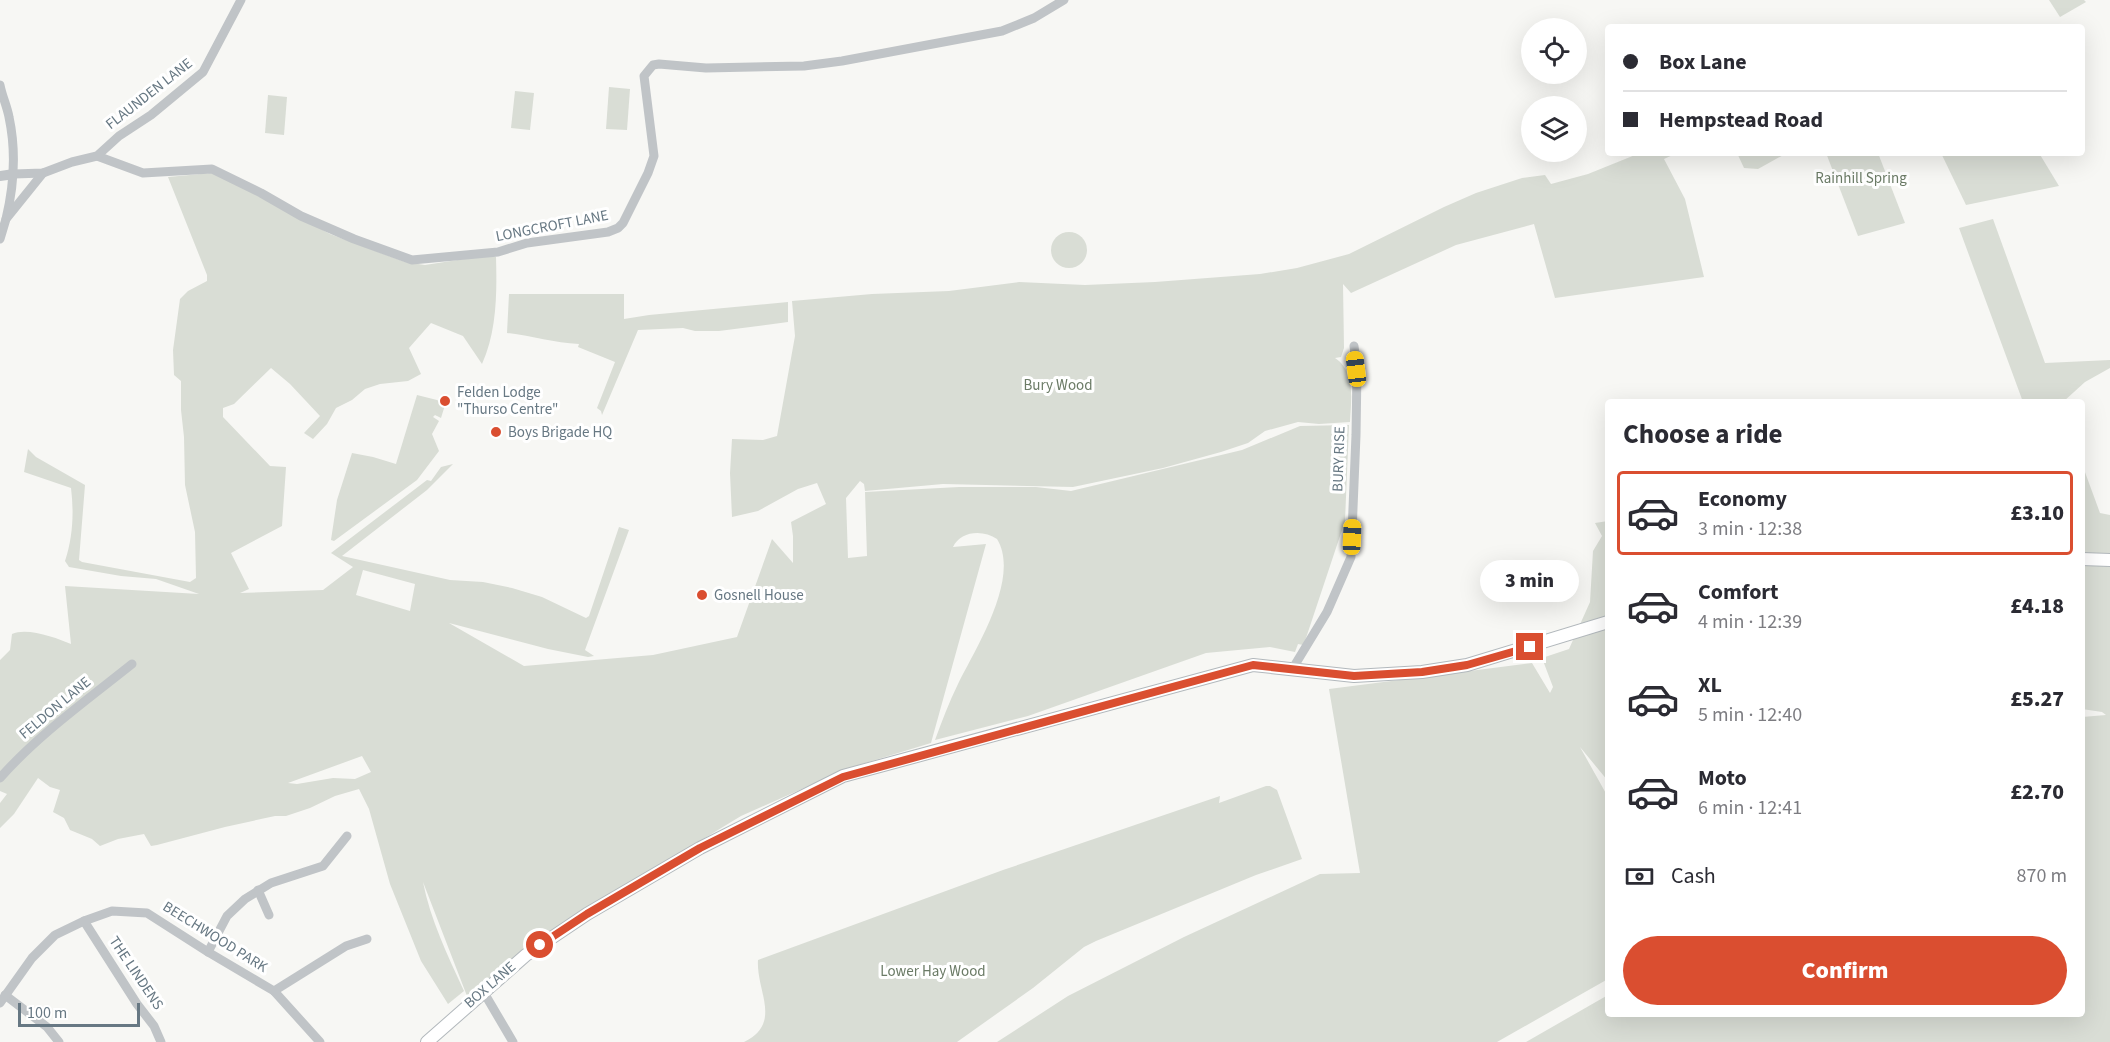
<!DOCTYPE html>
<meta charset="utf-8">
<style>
:root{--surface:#fff;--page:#f2f2f3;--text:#2b2b33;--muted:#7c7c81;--line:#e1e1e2;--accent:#da4e30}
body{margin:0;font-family:"Source Sans 3",sans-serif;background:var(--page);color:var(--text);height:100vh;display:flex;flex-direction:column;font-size:22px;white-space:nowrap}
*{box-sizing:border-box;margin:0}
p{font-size:20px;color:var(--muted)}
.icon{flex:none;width:33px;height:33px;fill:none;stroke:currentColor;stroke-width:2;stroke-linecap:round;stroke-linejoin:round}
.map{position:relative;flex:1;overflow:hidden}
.drawer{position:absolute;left:1605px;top:399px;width:480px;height:618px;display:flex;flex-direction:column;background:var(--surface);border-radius:6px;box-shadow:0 6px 24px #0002}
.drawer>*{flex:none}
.hud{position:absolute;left:1605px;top:24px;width:480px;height:132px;border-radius:6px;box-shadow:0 6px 24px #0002;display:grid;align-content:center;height:132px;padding:0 18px;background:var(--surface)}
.buttons{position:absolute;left:1521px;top:18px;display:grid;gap:12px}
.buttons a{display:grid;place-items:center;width:66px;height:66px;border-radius:50%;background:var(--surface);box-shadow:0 6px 24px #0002;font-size:30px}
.scale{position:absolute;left:18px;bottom:15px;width:122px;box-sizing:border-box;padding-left:6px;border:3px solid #677883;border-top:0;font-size:16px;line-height:21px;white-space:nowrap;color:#677883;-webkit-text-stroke:4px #fff;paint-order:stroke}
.end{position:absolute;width:27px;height:27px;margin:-14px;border:8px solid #da4e30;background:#fff;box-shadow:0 0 0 3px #fff}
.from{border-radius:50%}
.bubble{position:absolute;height:42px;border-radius:21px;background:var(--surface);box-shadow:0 6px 24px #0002;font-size:20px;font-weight:800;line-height:42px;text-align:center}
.car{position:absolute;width:18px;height:36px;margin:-18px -9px;border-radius:8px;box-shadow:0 0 4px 2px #0007;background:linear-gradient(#f5c518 24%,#345 0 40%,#f5c518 0 76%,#345 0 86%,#f5c518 0)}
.hud b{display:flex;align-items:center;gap:21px;height:57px;font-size:22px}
.hud b+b{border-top:2px solid var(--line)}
.hud i{width:15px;height:15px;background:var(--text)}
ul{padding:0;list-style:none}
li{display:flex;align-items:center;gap:18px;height:84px;margin:0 12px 9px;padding:0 6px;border:3px solid transparent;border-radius:6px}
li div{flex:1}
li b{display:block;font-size:22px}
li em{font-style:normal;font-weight:800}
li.selected{border-color:var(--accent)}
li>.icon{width:54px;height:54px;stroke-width:1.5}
h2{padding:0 18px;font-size:27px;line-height:72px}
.pay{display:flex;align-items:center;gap:15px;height:66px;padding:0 18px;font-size:22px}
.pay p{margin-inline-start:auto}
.button{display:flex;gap:12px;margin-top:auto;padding:12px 18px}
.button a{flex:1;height:69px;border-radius:36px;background:var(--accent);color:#fff;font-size:24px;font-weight:800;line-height:69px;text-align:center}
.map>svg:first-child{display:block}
</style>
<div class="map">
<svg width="2110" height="1042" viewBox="0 0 2110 1042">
<rect width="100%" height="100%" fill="#f7f7f4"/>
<g fill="#d9ddd5" fill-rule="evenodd">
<path d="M2049,0H2084L2086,2L2060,17Z"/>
<path d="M609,87L630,89L627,130L606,129Z"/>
<path d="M515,91L534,93L530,130L511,128Z"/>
<path d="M268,95L287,97L284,135L265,133Z"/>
<path d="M1640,153H1677L1664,159L1685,199L1704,277L1555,298L1534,224L1456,245L1351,293L1343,284L1344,348L1341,357L1335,358C1356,372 1351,400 1350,422L1319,424L1298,422L1265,431L1248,443L1221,452L1163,468L1073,487L943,484L865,491L864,484L860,481L846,498L848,558L867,556L865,492L959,487H1036L1071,491L1242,450L1300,426L1349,425L1345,521L1306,638L1303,645L1298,644L1295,652L1270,647L1206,653L1028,716L935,740C942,721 949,702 958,684C975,649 1021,578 997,539C983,529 960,531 953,547L986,544L931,743L849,768L741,816L542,937L467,996L423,882C430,919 448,956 464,991L448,1004L421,961L390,884L369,809L359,789L335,796L310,808L286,816H275L225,827L157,845L151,846L144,834L118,839L100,846L92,839L70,830L64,818L53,812L60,790L50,787L38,778L14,814L0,828V803L7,794L0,791V660L10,650L12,634C27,627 57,638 71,644L65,586L199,594L156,579L121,576L69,567L65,561C73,537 74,512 71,488L24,472L28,449L36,457L85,485L79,560L82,562L190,582L196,578L195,532L185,485L184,437L181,410V381L174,375L173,350L180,299L188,291L207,281V275L168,177L212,173L240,185L330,234L405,262L425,265L490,255L496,257C497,292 497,331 482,364L463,336L431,323L409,348L421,374L408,381L380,384L365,389L352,400L336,408L327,424L313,439L304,433L320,416L290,384L271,368L234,404L223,408V417L270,466L286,467L282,526L231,553L249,589L240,593L323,590L353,567L331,553L427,480L431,481L441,467L453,464L427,490L342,556L450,580L483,582L512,588L542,597L586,618L589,616L619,527L629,530L585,650L594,656L588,657L548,649L449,623L524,666L653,655L737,637L772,539L793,563V536L791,522L826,504L817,483L798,489L758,511L732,517L730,473L732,439L763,440L777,436L795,336L792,301L872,294L949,291L1019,282L1085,285L1155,282L1260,274L1297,268L1349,254L1444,207L1476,193L1522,178L1545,175L1551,184L1588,174ZM363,570L415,584L410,611L356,595ZM362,756L371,772L355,779L333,778L297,784L288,783Z"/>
<path d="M1737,153H1787L1758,169L1744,168Z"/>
<path d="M1826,153H1878L1905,223L1858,236Z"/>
<path d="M1941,153H2039L2059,186L1966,205Z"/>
<path d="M1993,219L2045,363L2110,360V368L2085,382L2063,402H2023L1959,228Z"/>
<circle cx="1069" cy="250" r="18"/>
<path d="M509,294H624V319L649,315L788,302V322L719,331H695L683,328L638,330L602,415L601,411L597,408L615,362L578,347L579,344C554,343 532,336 507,333Z"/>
<path d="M417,395L437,400L445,405L441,418L435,415L433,417L439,421L432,434L439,451L417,480L334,541L331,540L337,500L352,453L373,457L396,464Z"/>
<path d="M2082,464L2100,513L2110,515V1042H1526L1608,995V1014H2082V717L2106,715L2102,712L2082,709Z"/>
<path d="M1608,521V781L1580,747L1608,797V979L1497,1042H997L1068,996L1184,937L1320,874L1360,873L1329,689L1532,663L1550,693L1553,687L1542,658L1569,649L1590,602L1593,551L1602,536L1595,523Z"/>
<path d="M1266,786H1270L1277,790L1302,859L1256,875L1096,941L1084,947L1033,988L957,1042H744C783,1023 756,991 758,960L1003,870L1220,796L1219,803Z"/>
</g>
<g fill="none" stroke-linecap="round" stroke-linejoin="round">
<defs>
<g id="secondary">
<path d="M2082,559L2110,560"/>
<path d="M427,1042L526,955L587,914L700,848L843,776L1253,665L1354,676L1422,672L1467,665L1608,622"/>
</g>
</defs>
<use href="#secondary" stroke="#b2b8bc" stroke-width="14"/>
<g stroke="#c0c4c7" stroke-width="9">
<path d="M0,85C2,96 7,106 9,117C16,150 14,186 6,219"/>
<path d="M97,156L143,173L212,169L261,193L301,216L354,239L412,260L498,252L527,243L608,232L618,228L623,223L648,173L654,156L644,76L653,65L659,64L706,68L804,66L842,61L1002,31L1034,18L1064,0"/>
<path d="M14,174L43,173L72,162L97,156L119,136L151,115L203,72L241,0"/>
<path d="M0,239L6,219L43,173"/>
<path d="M1293,668L1327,612L1351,557L1356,435L1357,369L1354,346"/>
<path d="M0,778C38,735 87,700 132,664"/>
<path d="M258,890L269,915"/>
<path d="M84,921L137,1004L154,1026L161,1042"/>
<path d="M208,952L227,916L245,899L271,883L323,866L347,836"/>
<path d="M274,991L346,946L367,939"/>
<path d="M483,991L513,1042"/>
<path d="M5,995L47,1027L59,1042"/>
<path d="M0,1003L32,958L55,935L84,921L112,911L147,913L208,952L274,991L320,1042"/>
</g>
<path stroke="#c0c4c7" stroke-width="10" d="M0,176L14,174"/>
<use href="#secondary" stroke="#fff" stroke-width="12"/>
</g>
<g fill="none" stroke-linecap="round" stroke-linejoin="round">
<path stroke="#da4e30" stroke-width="8" d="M540,945L587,914L700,848L843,777L1253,665L1354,676L1422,672L1467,665L1530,647"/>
</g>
<g fill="#da4e30" stroke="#fff" stroke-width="2">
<circle cx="445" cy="401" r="6"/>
<circle cx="496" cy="432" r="6"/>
<circle cx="702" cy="595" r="6"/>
</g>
<g text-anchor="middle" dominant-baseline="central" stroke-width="6" stroke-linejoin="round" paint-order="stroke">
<g font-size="15" fill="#677883" stroke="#fff">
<text transform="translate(149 94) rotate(-38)">FLAUNDEN LANE</text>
<text transform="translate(552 226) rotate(-11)">LONGCROFT LANE</text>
<text transform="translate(1339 459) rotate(-88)">BURY RISE</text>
<text transform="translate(55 708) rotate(-40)">FELDON LANE</text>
<text transform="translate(215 937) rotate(32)">BEECHWOOD PARK</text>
<text transform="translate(136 973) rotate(56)">THE LINDENS</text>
<text transform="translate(490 985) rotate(-41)">BOX LANE</text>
</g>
<g font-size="15" fill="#6b7b66" stroke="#fff">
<text x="1861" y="178">Rainhill Spring</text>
<text x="1058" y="385">Bury Wood</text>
<text x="933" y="971">Lower Hay Wood</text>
</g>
<g font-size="15" fill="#677883" stroke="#fff" text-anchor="start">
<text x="457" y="392">Felden Lodge<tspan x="457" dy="17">"Thurso Centre"</tspan></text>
<text x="508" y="432">Boys Brigade HQ</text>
<text x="714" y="595">Gosnell House</text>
</g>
</g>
</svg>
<div class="buttons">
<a><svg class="icon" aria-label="locate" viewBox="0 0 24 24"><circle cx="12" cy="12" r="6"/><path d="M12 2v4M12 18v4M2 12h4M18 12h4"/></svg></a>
<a><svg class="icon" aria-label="layers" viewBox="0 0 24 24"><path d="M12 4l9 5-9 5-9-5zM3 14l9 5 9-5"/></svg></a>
</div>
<div class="scale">100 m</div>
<i class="end from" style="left:540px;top:945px"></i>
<i class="end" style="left:1530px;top:647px"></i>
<div class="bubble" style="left:1480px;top:560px;width:99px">3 min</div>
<i class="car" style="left:1356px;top:369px;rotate:353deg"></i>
<i class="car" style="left:1352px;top:537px;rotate:2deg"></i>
<div class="hud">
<b><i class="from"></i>Box Lane</b>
<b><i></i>Hempstead Road</b>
</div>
<section class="drawer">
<h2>Choose a ride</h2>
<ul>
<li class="selected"><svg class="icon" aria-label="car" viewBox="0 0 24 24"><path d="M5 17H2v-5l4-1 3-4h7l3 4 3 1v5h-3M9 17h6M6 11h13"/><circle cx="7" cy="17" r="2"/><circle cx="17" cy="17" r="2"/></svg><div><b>Economy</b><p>3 min · 12:38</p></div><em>£3.10</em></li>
<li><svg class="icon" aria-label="car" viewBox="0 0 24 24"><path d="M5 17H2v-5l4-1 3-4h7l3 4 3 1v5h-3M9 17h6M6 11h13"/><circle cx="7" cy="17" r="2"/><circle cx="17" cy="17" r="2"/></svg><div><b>Comfort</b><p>4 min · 12:39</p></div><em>£4.18</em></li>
<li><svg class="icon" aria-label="car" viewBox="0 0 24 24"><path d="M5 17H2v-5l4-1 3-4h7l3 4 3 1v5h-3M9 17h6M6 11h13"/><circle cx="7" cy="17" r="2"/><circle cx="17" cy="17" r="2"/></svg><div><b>XL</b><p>5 min · 12:40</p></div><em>£5.27</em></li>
<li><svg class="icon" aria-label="car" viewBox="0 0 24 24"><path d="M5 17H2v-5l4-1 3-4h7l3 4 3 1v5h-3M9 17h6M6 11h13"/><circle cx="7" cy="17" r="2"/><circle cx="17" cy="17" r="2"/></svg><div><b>Moto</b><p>6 min · 12:41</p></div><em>£2.70</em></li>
</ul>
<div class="pay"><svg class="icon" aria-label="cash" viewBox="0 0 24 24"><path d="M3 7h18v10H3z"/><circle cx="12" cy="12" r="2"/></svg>Cash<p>870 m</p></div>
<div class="button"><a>Confirm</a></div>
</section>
</div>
